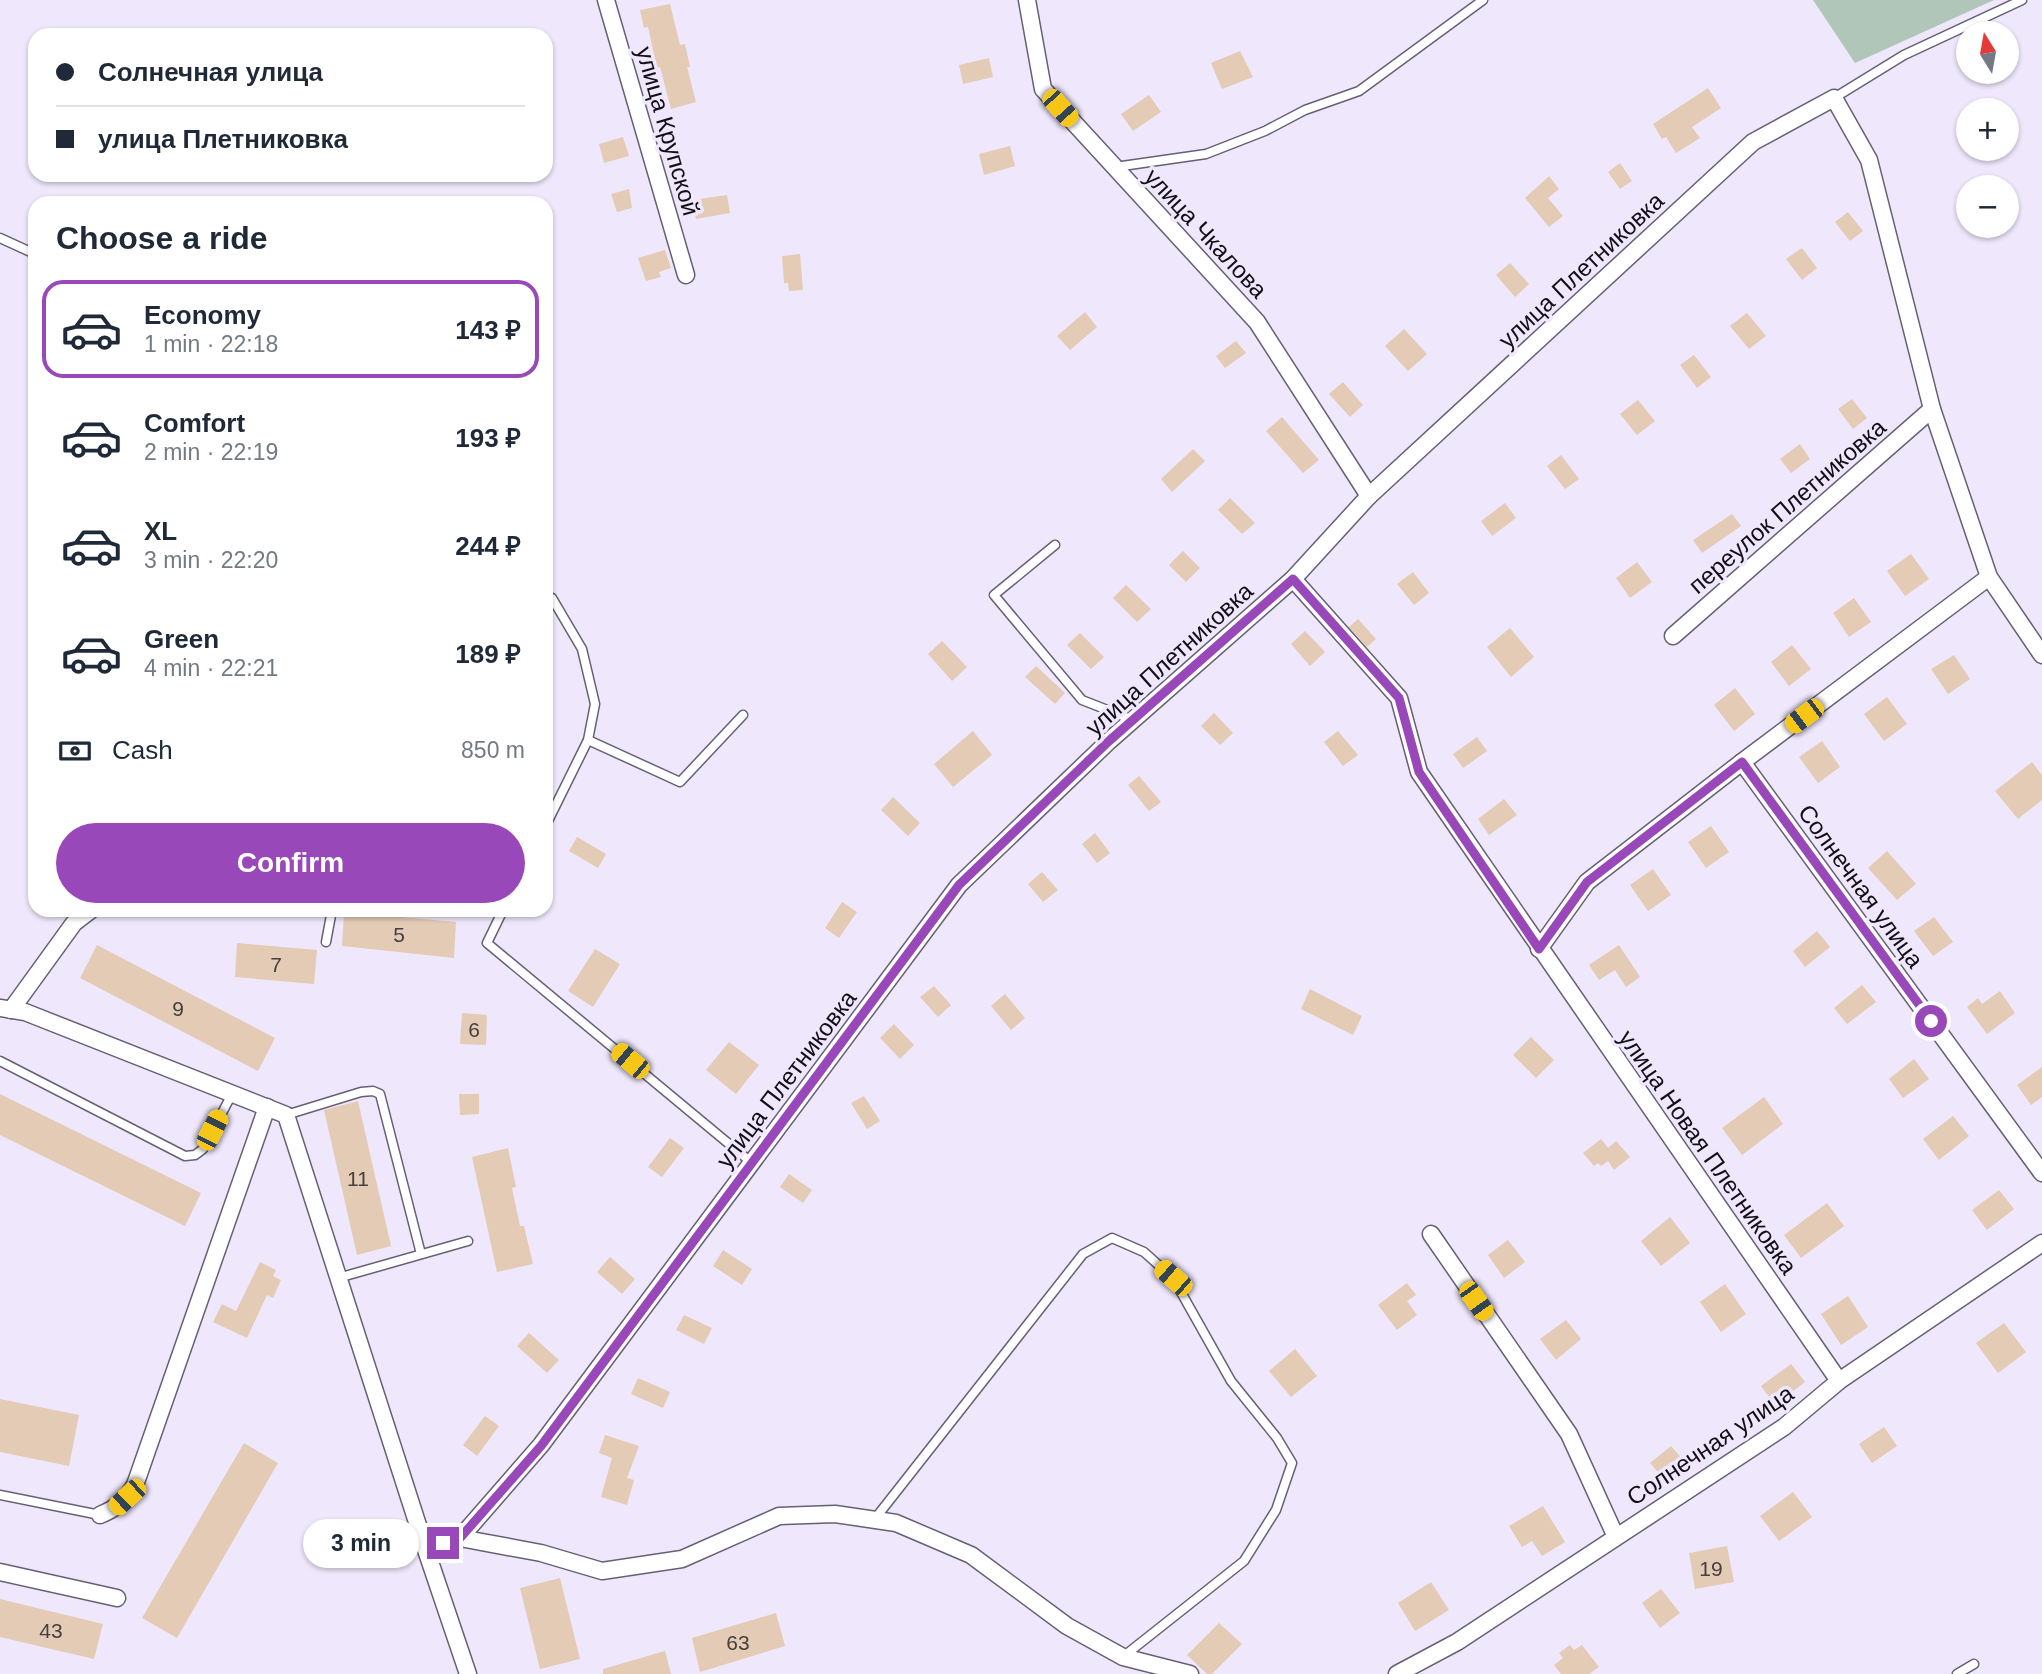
<!DOCTYPE html>
<meta charset="utf-8">
<style>
:root{--surface:#fff;--page:#f2f2f3;--text:#1f2937;--muted:#747a83;--line:#e0e1e3;--accent:#9848b8}
body{margin:0;font-family:Arial,sans-serif;background:var(--page);color:var(--text);height:100vh;display:flex;flex-direction:column;font-size:26px;white-space:nowrap}
*{box-sizing:border-box;margin:0}
p{font-size:23px;color:var(--muted)}
.icon{flex:none;width:38px;height:38px;fill:none;stroke:currentColor;stroke-width:2;stroke-linecap:round;stroke-linejoin:round}
.map{position:relative;flex:1;overflow:hidden}
.drawer{position:absolute;left:28px;top:196px;width:525px;height:721px;display:flex;flex-direction:column;background:var(--surface);border-radius:21px;box-shadow:0 2px 5px #0004}
.drawer>*{flex:none}
.hud{position:absolute;left:28px;top:28px;width:525px;height:154px;border-radius:21px;box-shadow:0 2px 5px #0004;display:grid;align-content:center;height:154px;padding:0 28px;background:var(--surface)}
.needle{width:46px;rotate:349deg}
.controls{position:absolute;left:1956px;top:21px;display:grid;gap:14px}
.controls a{display:grid;place-items:center;width:63px;height:63px;border-radius:50%;background:var(--surface);box-shadow:0 2px 5px #0004;font-size:35px}
.end{position:absolute;width:32px;height:32px;margin:-16px;border:9px solid #9848b8;background:#fff;box-shadow:0 0 0 4px #fff}
.from{border-radius:50%}
.bubble{position:absolute;height:49px;border-radius:24px;background:var(--surface);box-shadow:0 2px 5px #0004;font-size:23px;font-weight:700;line-height:49px;text-align:center}
.car{position:absolute;width:21px;height:42px;margin:-21px -10px;border-radius:9px;box-shadow:0 0 5px 2px #0007;background:linear-gradient(#f5c518 24%,#345 0 40%,#f5c518 0 76%,#345 0 86%,#f5c518 0)}
.hud b{display:flex;align-items:center;gap:24px;height:66px;font-size:26px}
.hud b+b{border-top:2px solid var(--line)}
.hud i{width:18px;height:18px;background:var(--text)}
ul{padding:0;list-style:none}
li{display:flex;align-items:center;gap:21px;height:98px;margin:0 14px 10px;padding:0 14px;border:4px solid transparent;border-radius:21px}
li div{flex:1}
li b{display:block;font-size:26px}
li em{font-style:normal;font-weight:700}
li.selected{border-color:var(--accent)}
li>.icon{width:63px;height:63px;stroke-width:1.5}
h2{padding:0 28px;font-size:32px;line-height:84px}
.pay{display:flex;align-items:center;gap:18px;height:77px;padding:0 28px;font-size:26px}
.pay p{margin-inline-start:auto}
.action{display:flex;gap:14px;margin-top:auto;padding:14px 28px}
.action a{flex:1;height:80px;border-radius:42px;background:var(--accent);color:#fff;font-size:28px;font-weight:700;line-height:80px;text-align:center}
.map>svg:first-child{display:block}
</style>
<div class="map">
<svg width="2042" height="1674" viewBox="0 0 2042 1674">
<rect width="100%" height="100%" fill="#efe7fb"/>
<path fill="#b0c6b8" d="M1813,0H1994L1855,63Z"/>
<g fill="#e4cbb6">
<path d="M670,4L680,45L685,44L690,67H687L696,102L671,109L660,67L657,68L648,27L644,28L640,10Z"/>
<path d="M1240,51L1253,77L1222,89L1211,63Z"/>
<path d="M989,58L993,77L963,84L959,65Z"/>
<path d="M1708,88L1721,108L1692,127L1700,138L1676,153L1666,137L1662,139L1653,124Z"/>
<path d="M1149,95L1161,112L1133,131L1121,114Z"/>
<path d="M623,137L629,156L604,163L599,144Z"/>
<path d="M1010,146L1015,166L984,175L979,154Z"/>
<path d="M1620,163L1632,181L1620,189L1608,172Z"/>
<path d="M1549,176L1559,189L1548,198L1563,216L1549,227L1525,198Z"/>
<path d="M629,189L632,208L617,212L611,194Z"/>
<path d="M727,195L730,213L696,219L692,200Z"/>
<path d="M1848,212L1863,231L1850,241L1835,222Z"/>
<path d="M1802,248L1817,268L1802,280L1786,259Z"/>
<path d="M665,250L671,268L659,272L661,277L646,281L638,258Z"/>
<path d="M800,254L803,290L789,291L788,283H784L782,256Z"/>
<path d="M1510,263L1529,284L1515,297L1496,275Z"/>
<path d="M1085,312L1097,327L1070,350L1057,336Z"/>
<path d="M1747,313L1766,336L1749,349L1730,326Z"/>
<path d="M1404,329L1427,354L1408,371L1385,346Z"/>
<path d="M1236,341L1246,353L1225,368L1216,356Z"/>
<path d="M1694,355L1711,377L1697,388L1680,365Z"/>
<path d="M1343,382L1363,405L1350,417L1329,394Z"/>
<path d="M1852,399L1867,418L1853,429L1838,409Z"/>
<path d="M1638,400L1655,421L1637,435L1620,414Z"/>
<path d="M1282,417L1319,460L1303,473L1266,431Z"/>
<path d="M1800,444L1810,459L1791,473L1780,459Z"/>
<path d="M1193,449L1205,461L1172,492L1161,479Z"/>
<path d="M1561,455L1579,479L1565,489L1547,466Z"/>
<path d="M1230,498L1255,523L1242,534L1218,510Z"/>
<path d="M1505,503L1516,518L1492,536L1481,521Z"/>
<path d="M1732,514L1741,526L1702,553L1693,540Z"/>
<path d="M1183,551L1200,568L1186,582L1169,565Z"/>
<path d="M1911,554L1929,579L1905,596L1887,571Z"/>
<path d="M1637,562L1652,582L1630,598L1616,578Z"/>
<path d="M1413,572L1429,593L1414,605L1397,584Z"/>
<path d="M1126,585L1151,609L1137,622L1113,598Z"/>
<path d="M1854,598L1871,622L1849,637L1833,613Z"/>
<path d="M1358,619L1376,639L1367,647L1349,627Z"/>
<path d="M1510,628L1534,657L1511,677L1487,647Z"/>
<path d="M1305,631L1325,652L1310,666L1291,644Z"/>
<path d="M1080,633L1104,657L1091,669L1067,645Z"/>
<path d="M942,641L967,667L952,681L928,654Z"/>
<path d="M1792,645L1811,669L1789,686L1771,662Z"/>
<path d="M1954,655L1970,679L1948,694L1931,669Z"/>
<path d="M1036,666L1065,693L1055,704L1025,677Z"/>
<path d="M1735,688L1755,714L1734,731L1714,705Z"/>
<path d="M1887,697L1907,724L1884,741L1864,714Z"/>
<path d="M1214,713L1233,733L1220,745L1201,726Z"/>
<path d="M973,731L992,755L953,787L934,764Z"/>
<path d="M1338,731L1358,755L1343,766L1324,742Z"/>
<path d="M1477,737L1487,751L1463,768L1453,754Z"/>
<path d="M1822,741L1840,767L1818,783L1799,757Z"/>
<path d="M2032,762L2042,775V800L2018,819L1995,791Z"/>
<path d="M1139,776L1161,802L1149,811L1128,785Z"/>
<path d="M893,797L920,823L908,836L881,810Z"/>
<path d="M1504,799L1517,815L1489,835L1478,819Z"/>
<path d="M1711,826L1729,852L1706,868L1688,842Z"/>
<path d="M1095,833L1110,853L1097,863L1082,844Z"/>
<path d="M577,837L606,854L598,868L569,851Z"/>
<path d="M1887,851L1916,884L1897,900L1868,868Z"/>
<path d="M1653,869L1671,895L1648,911L1630,885Z"/>
<path d="M1042,872L1058,890L1043,902L1028,884Z"/>
<path d="M842,902L857,912L839,938L825,928Z"/>
<path d="M344,912L456,922L454,958L342,946Z"/>
<path d="M1934,917L1953,942L1933,956L1914,931Z"/>
<path d="M1817,931L1830,947L1805,967L1793,951Z"/>
<path d="M237,943L317,950L314,984L235,977Z"/>
<path d="M97,945L275,1038L258,1071L80,978Z"/>
<path d="M1619,945L1640,977L1626,987L1615,970L1599,980L1589,965Z"/>
<path d="M595,949L620,964L593,1007L568,991Z"/>
<path d="M1862,985L1876,1002L1847,1024L1834,1008Z"/>
<path d="M934,986L951,1005L938,1017L920,997Z"/>
<path d="M1310,989L1362,1016L1353,1035L1301,1009Z"/>
<path d="M2000,991L2015,1013L1987,1034L1967,1007L1978,998L1982,1004Z"/>
<path d="M1005,994L1025,1018L1011,1030L991,1006Z"/>
<path d="M462,1013L487,1015L486,1045L460,1044Z"/>
<path d="M894,1024L914,1045L900,1059L880,1038Z"/>
<path d="M1531,1037L1554,1060L1536,1078L1513,1055Z"/>
<path d="M729,1042L759,1065L736,1094L706,1070Z"/>
<path d="M1914,1059L1929,1079L1903,1098L1889,1079Z"/>
<path d="M2042,1067V1097L2031,1105L2017,1085Z"/>
<path d="M0,1094L201,1193L185,1226L0,1135Z"/>
<path d="M459,1094H479V1114L460,1115Z"/>
<path d="M864,1096L880,1121L867,1129L851,1103Z"/>
<path d="M1764,1097L1783,1124L1742,1155L1722,1128Z"/>
<path d="M358,1101L391,1246L357,1255L324,1110Z"/>
<path d="M1953,1116L1969,1136L1939,1160L1923,1139Z"/>
<path d="M670,1138L684,1148L662,1177L648,1167Z"/>
<path d="M1601,1139L1608,1148L1616,1141L1630,1157L1614,1170L1608,1161L1601,1166L1598,1163L1594,1166L1583,1153Z"/>
<path d="M508,1148L516,1187L512,1188L520,1226H524L533,1264L497,1272L472,1157Z"/>
<path d="M789,1174L812,1190L803,1203L780,1187Z"/>
<path d="M1999,1190L2014,1209L1987,1230L1972,1210Z"/>
<path d="M1827,1203L1844,1226L1801,1258L1784,1235Z"/>
<path d="M1670,1217L1690,1243L1661,1266L1641,1241Z"/>
<path d="M1508,1240L1525,1262L1504,1278L1488,1255Z"/>
<path d="M723,1250L752,1269L742,1285L713,1266Z"/>
<path d="M610,1257L635,1279L622,1294L597,1272Z"/>
<path d="M260,1262L276,1270L273,1276L281,1280L273,1298L267,1295L247,1338L213,1322L222,1304L236,1311Z"/>
<path d="M1407,1283L1416,1295L1407,1301L1417,1315L1397,1330L1378,1305Z"/>
<path d="M1725,1284L1746,1314L1721,1332L1700,1302Z"/>
<path d="M1848,1296L1868,1327L1841,1345L1821,1314Z"/>
<path d="M684,1315L712,1328L704,1344L676,1330Z"/>
<path d="M1566,1320L1581,1339L1556,1360L1540,1339Z"/>
<path d="M2004,1323L2026,1352L1998,1373L1976,1343Z"/>
<path d="M529,1333L559,1360L547,1373L517,1346Z"/>
<path d="M1295,1349L1317,1376L1291,1397L1269,1371Z"/>
<path d="M1791,1364L1805,1382L1775,1405L1761,1386Z"/>
<path d="M638,1378L670,1392L663,1408L631,1394Z"/>
<path d="M0,1399L79,1415L69,1466L0,1452Z"/>
<path d="M485,1416L499,1426L477,1456L463,1445Z"/>
<path d="M1884,1427L1897,1446L1872,1463L1859,1444Z"/>
<path d="M605,1435L639,1446L627,1478L634,1480L627,1505L601,1497L612,1458L599,1453Z"/>
<path d="M244,1443L278,1463L177,1638L142,1618Z"/>
<path d="M1671,1446L1685,1462L1664,1479L1650,1463Z"/>
<path d="M1793,1492L1812,1517L1779,1541L1760,1516Z"/>
<path d="M1543,1506L1565,1542L1542,1556L1532,1541L1522,1547L1509,1526Z"/>
<path d="M1727,1546L1734,1582L1695,1589L1689,1553Z"/>
<path d="M560,1578L580,1659L540,1669L520,1588Z"/>
<path d="M1431,1582L1449,1610L1415,1631L1398,1603Z"/>
<path d="M1661,1589L1680,1613L1660,1628L1642,1603Z"/>
<path d="M0,1599L103,1624L94,1659L0,1637Z"/>
<path d="M776,1613L785,1646L700,1672L692,1638Z"/>
<path d="M1219,1623L1242,1644L1212,1674H1207L1187,1655Z"/>
<path d="M1570,1645L1574,1650L1582,1645L1599,1667L1589,1674H1561L1554,1665L1563,1658L1559,1653Z"/>
<path d="M665,1651L671,1674H603V1669Z"/>
</g>
<g fill="none" stroke-linecap="round" stroke-linejoin="round">
<defs>
<g id="service">
<path d="M1834,98L1904,55L2022,0"/>
<path d="M1115,167L1206,154L1265,131L1305,110L1359,91L1483,0"/>
<path d="M0,238L35,254"/>
<path d="M1055,545L994,595L1082,700L1133,720"/>
<path d="M546,595L552,598L582,649L595,704L588,740"/>
<path d="M546,825L588,740L680,782L743,715"/>
<path d="M503,910L487,943L752,1163"/>
<path d="M326,942L332,910"/>
<path d="M0,1061L185,1156L195,1155L203,1149L232,1094"/>
<path d="M286,1115L361,1092L373,1091L380,1094L421,1254"/>
<path d="M338,1278L468,1241"/>
<path d="M0,1495L100,1515"/>
<path d="M874,1520L1083,1254L1112,1238L1144,1252L1173,1278L1231,1381L1277,1438L1292,1463L1276,1510L1244,1561L1124,1656"/>
<path d="M1957,1674L1974,1664"/>
</g>
<g id="minor">
<path d="M606,0L686,275"/>
<path d="M1027,0L1043,89L1257,322L1369,496"/>
<path d="M1293,579L1399,698L1419,772L1839,1381"/>
<path d="M1673,636L1932,409"/>
<path d="M1742,762L2042,1173"/>
<path d="M1539,949L1587,882L1742,762L1989,577"/>
<path d="M0,1008L25,1012L286,1115L425,1547L468,1674"/>
<path d="M11,1010L74,923L91,910"/>
<path d="M1431,1234L1569,1434L1616,1537"/>
<path d="M100,1515C117,1508 126,1500 135,1485L267,1107"/>
<path d="M460,1538L541,1553L602,1571L682,1559L779,1516L835,1514L896,1523L971,1555L1067,1626L1123,1657L1190,1674"/>
<path d="M425,1547L460,1538L541,1445L959,885L1109,741L1293,579L1369,496L1753,142L1834,98L1869,160L1932,409L1989,577L2042,655"/>
<path d="M0,1572L117,1598"/>
<path d="M1397,1674L1457,1642L1784,1427L1839,1381L2042,1243"/>
</g>
</defs>
<use href="#service" stroke="#675f74" stroke-width="11"/>
<use href="#minor" stroke="#675f74" stroke-width="19"/>
<use href="#service" stroke="#fff" stroke-width="8"/>
<use href="#minor" stroke="#fff" stroke-width="16"/>
</g>
<g fill="none" stroke-linecap="round" stroke-linejoin="round">
<path stroke="#9848b8" stroke-width="9" d="M443,1543L460,1538L541,1446L959,885L1109,741L1293,579L1399,698L1419,772L1539,949L1587,882L1742,762L1931,1021"/>
</g>
<g text-anchor="middle" dominant-baseline="central" stroke-width="7" stroke-linejoin="round" paint-order="stroke">
<g font-size="21" fill="#463e3f">
<text x="399" y="934">5</text>
<text x="276" y="964">7</text>
<text x="178" y="1008">9</text>
<text x="474" y="1029">6</text>
<text x="358" y="1178">11</text>
<text x="1711" y="1568">19</text>
<text x="51" y="1630">43</text>
<text x="738" y="1642">63</text>
</g>
<g font-size="24" fill="#120f17" stroke="#efe7fb">
<text transform="translate(668 131) rotate(74)">улица Крупской</text>
<text transform="translate(1206 233) rotate(47)">улица Чкалова</text>
<text transform="translate(1581 270) rotate(-43)">улица Плетниковка</text>
<text transform="translate(1787 506) rotate(-41)">переулок Плетниковка</text>
<text transform="translate(1169 659) rotate(-42)">улица Плетниковка</text>
<text transform="translate(1861 886) rotate(54)">Солнечная улица</text>
<text transform="translate(786 1079) rotate(-53)">улица Плетниковка</text>
<text transform="translate(1708 1152) rotate(55)">улица Новая Плетниковка</text>
<text transform="translate(1710 1445) rotate(-34)">Солнечная улица</text>
</g>
</g>
</svg>
<div class="controls">
<a><svg class="needle" viewBox="-14 -14 28 28"><path d="M0-13l5 13h-10z" fill="#e53935"/><path d="M0 13l5-13h-10z" fill="#747a83"/></svg></a>
<a>+</a>
<a>−</a>
</div>
<i class="end from" style="left:1931px;top:1021px"></i>
<i class="end" style="left:443px;top:1543px"></i>
<div class="bubble" style="left:303px;top:1519px;width:116px">3 min</div>
<i class="car" style="left:1060px;top:108px;rotate:138deg"></i>
<i class="car" style="left:1804px;top:716px;rotate:233deg"></i>
<i class="car" style="left:630px;top:1061px;rotate:310deg"></i>
<i class="car" style="left:212px;top:1130px;rotate:27deg"></i>
<i class="car" style="left:1173px;top:1278px;rotate:311deg"></i>
<i class="car" style="left:1476px;top:1301px;rotate:145deg"></i>
<i class="car" style="left:127px;top:1497px;rotate:227deg"></i>
<div class="hud">
<b><i class="from"></i>Солнечная улица</b>
<b><i></i>улица Плетниковка</b>
</div>
<section class="drawer">
<h2>Choose a ride</h2>
<ul>
<li class="selected"><svg class="icon" aria-label="car" viewBox="0 0 24 24"><path d="M5 17H2v-5l4-1 3-4h7l3 4 3 1v5h-3M9 17h6M6 11h13"/><circle cx="7" cy="17" r="2"/><circle cx="17" cy="17" r="2"/></svg><div><b>Economy</b><p>1 min · 22:18</p></div><em>143 ₽</em></li>
<li><svg class="icon" aria-label="car" viewBox="0 0 24 24"><path d="M5 17H2v-5l4-1 3-4h7l3 4 3 1v5h-3M9 17h6M6 11h13"/><circle cx="7" cy="17" r="2"/><circle cx="17" cy="17" r="2"/></svg><div><b>Comfort</b><p>2 min · 22:19</p></div><em>193 ₽</em></li>
<li><svg class="icon" aria-label="car" viewBox="0 0 24 24"><path d="M5 17H2v-5l4-1 3-4h7l3 4 3 1v5h-3M9 17h6M6 11h13"/><circle cx="7" cy="17" r="2"/><circle cx="17" cy="17" r="2"/></svg><div><b>XL</b><p>3 min · 22:20</p></div><em>244 ₽</em></li>
<li><svg class="icon" aria-label="car" viewBox="0 0 24 24"><path d="M5 17H2v-5l4-1 3-4h7l3 4 3 1v5h-3M9 17h6M6 11h13"/><circle cx="7" cy="17" r="2"/><circle cx="17" cy="17" r="2"/></svg><div><b>Green</b><p>4 min · 22:21</p></div><em>189 ₽</em></li>
</ul>
<div class="pay"><svg class="icon" aria-label="cash" viewBox="0 0 24 24"><path d="M3 7h18v10H3z"/><circle cx="12" cy="12" r="2"/></svg>Cash<p>850 m</p></div>
<div class="action"><a>Confirm</a></div>
</section>
</div>
